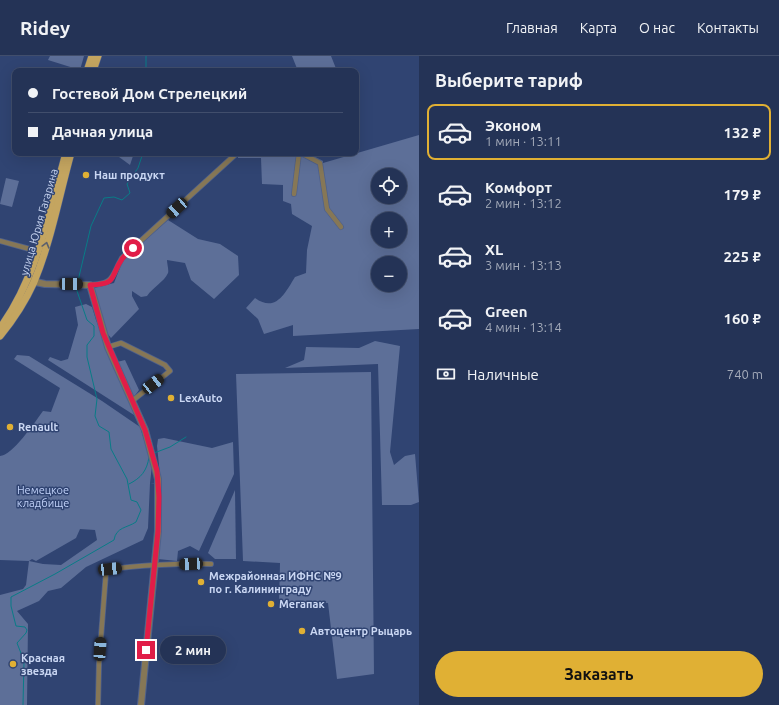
<!DOCTYPE html>
<html lang="ru">
<meta charset="utf-8">
<style>
:root{--surface:#243356;--page:#2c3b5c;--text:#f1f3f6;--muted:#a3aab9;--line:#414e6c;--accent:#e0b034}
body{margin:0;font-family:Ubuntu,sans-serif;background:var(--page);color:var(--text);height:100vh;display:flex;flex-direction:column;font-size:15px;white-space:nowrap}
*{box-sizing:border-box;margin:0}
p{font-size:13px;color:var(--muted)}
.icon{flex:none;width:22px;height:22px;fill:none;stroke:currentColor;stroke-width:2;stroke-linecap:round;stroke-linejoin:round}
.map{position:relative;flex:1;overflow:hidden}
.drawer{display:flex;flex-direction:column;background:var(--surface);width:360px}
.drawer>*{flex:none}
.guide{position:absolute;left:12px;top:12px;width:347px;height:88px;border-radius:8px;box-shadow:0 4px 16px #0002,0 0 0 1px var(--line);display:grid;align-content:center;height:88px;padding:0 16px;background:var(--surface)}
.controls{position:absolute;left:371px;top:112px;display:grid;gap:8px}
.controls a{display:grid;place-items:center;width:36px;height:36px;border-radius:50%;background:var(--surface);box-shadow:0 4px 16px #0002,0 0 0 1px var(--line);font-size:20px}
.end{position:absolute;width:18px;height:18px;margin:-9px;border:5px solid #e11d48;background:#fff;box-shadow:0 0 0 2px #fff}
.from{border-radius:50%}
.bubble{position:absolute;height:28px;border-radius:14px;background:var(--surface);box-shadow:0 4px 16px #0002,0 0 0 1px var(--line);font-size:13px;font-weight:700;line-height:28px;text-align:center}
.car{position:absolute;width:12px;height:24px;margin:-12px -6px;border-radius:5px;box-shadow:0 0 3px 1px #0007;background:linear-gradient(#222 24%,#8ab4d8 0 40%,#222 0 76%,#8ab4d8 0 86%,#222 0)}
.guide b{display:flex;align-items:center;gap:14px;height:38px;font-size:15px}
.guide b+b{border-top:1px solid var(--line)}
.guide i{width:10px;height:10px;background:var(--text)}
ul{padding:0;list-style:none}
li{display:flex;align-items:center;gap:12px;height:56px;margin:0 8px 6px;padding:0 8px;border:2px solid transparent;border-radius:8px}
li div{flex:1}
li b{display:block;font-size:15px}
li em{font-style:normal;font-weight:700}
li.selected{border-color:var(--accent)}
li>.icon{width:36px;height:36px;stroke-width:1.5}
h2{padding:0 16px;font-size:18px;line-height:48px}
.pay{display:flex;align-items:center;gap:10px;height:44px;padding:0 16px;font-size:15px}
.pay p{margin-inline-start:auto}
.action{display:flex;gap:8px;margin-top:auto;padding:8px 16px}
.action a{flex:1;height:46px;border-radius:24px;background:var(--accent);color:#111;font-size:16px;font-weight:700;line-height:46px;text-align:center}
header{display:flex;align-items:center;gap:24px;box-sizing:border-box;height:56px;padding:0 20px;background:var(--surface);border-bottom:1px solid var(--line)}
header strong{font-size:19px}
nav{display:flex;gap:22px;margin-inline-start:auto;font-size:14px}
main{display:flex;flex:1;min-height:0}
.map>svg:first-child{display:block}
</style>
<header>
<strong>Ridey</strong>
<nav><a>Главная</a><a>Карта</a><a>О нас</a><a>Контакты</a></nav>
</header>
<main>
<div class="map">
<svg width="419" height="649" viewBox="0 0 419 649">
<rect width="100%" height="100%" fill="#304472"/>
<g fill="#5d6f98" fill-rule="evenodd">
<path d="M50,0H84L80,14L48,4Z"/>
<path d="M292,0H331L337,15H298Z"/>
<path d="M419,79V273L293,280V269L264,278L258,263L246,252L255,242C276,257 285,237 295,221L306,217L307,194L312,170L292,158L291,148L283,145V129L262,128L261,102H238V97H307L323,105V107ZM378,119H400V141H378ZM378,163H400V185H378ZM378,207H400V229H378Z"/>
<path d="M134,97L130,109L115,98V97Z"/>
<path d="M6,122L19,125L12,151L0,148Z"/>
<path d="M168,164L198,183L220,188L238,200L239,219L214,243L191,224L185,207L167,204C167,208 169,214 168,217C164,226 153,231 147,240L141,241L132,235V240L139,253L111,282L106,276L101,263L96,264L113,307L125,304L139,334L130,346L134,359L48,304L50,301L61,305L68,303L78,269L75,251L86,248L92,251L96,264L101,263L94,232L114,227L123,204Z"/>
<path d="M375,285L400,290L390,396L394,409L405,400L415,398L419,446L411,449H382L378,308L285,312L304,304L306,291L359,292Z"/>
<path d="M17,299L29,300L102,345L140,371L152,409L150,427L161,428L157,390L158,383L164,382L212,392L233,386L234,418L199,495L190,490L178,495L177,505L158,503L161,429L150,427L148,472L143,484L86,511L61,532L48,535L39,545L17,555L28,568L27,649H0V539L23,533L26,529L29,505L0,504V400C12,400 35,366 43,355L51,356L60,332L14,303ZM80,473L95,474L97,484L61,509L43,508L29,505L32,503L36,505L76,482Z"/>
<path d="M371,316L374,618L337,623L328,547L279,548L280,507L243,505L236,318Z"/>
<path d="M235,434L236,503H215L208,497Z"/>
</g>
<g fill="none" stroke-linecap="round" stroke-linejoin="round">
<g stroke="#097c87" stroke-width="1">
<path d="M146,0V15"/>
<path d="M78,225L91,170L104,142L114,141L122,144L130,137L127,128L138,112L143,97"/>
<path d="M154,397L170,391L186,381"/>
<path d="M129,428C141,422 147,415 149,401"/>
<path d="M23,649L24,605L17,587L26,577L27,574L25,571L16,570L11,550V541L55,518L114,484C116,471 127,472 136,466L141,454L137,446L131,444L127,423L111,393L109,376L99,370L95,360L97,343L87,301V289L94,280V270L87,264L77,235V230"/>
</g>
<defs>
<g id="minor">
<path d="M301,97L320,107L327,153L341,171"/>
<path d="M294,138L299,97"/>
<path d="M0,185L37,195"/>
<path d="M90,229C115,228 111,221 122,202L237,97"/>
<path d="M108,291L121,287L165,309L170,315L132,345"/>
<path d="M98,649L99,607L106,516C114,509 196,507 211,508"/>
</g>
<path id="tertiary" d="M31,225L45,228L90,229L108,291L145,374L158,423V475L141,649"/>
<g id="primary">
<path d="M87,15L92,0"/>
<path d="M93,15L98,0"/>
<path d="M0,272C36,224 50,154 66,97"/>
<path d="M0,280C13,264 25,246 34,226C51,185 59,140 71,97"/>
</g>
</defs>
<use href="#minor" stroke="#4f618c" stroke-width="6"/>
<use href="#tertiary" stroke="#4f618c" stroke-width="8"/>
<use href="#primary" stroke="#4f618c" stroke-width="8"/>
<use href="#minor" stroke="#867756" stroke-width="4.5"/>
<use href="#tertiary" stroke="#867756" stroke-width="6"/>
<use href="#primary" stroke="#c4a560" stroke-width="7"/>
</g>
<defs><path id="oneway-chevron" d="M-2-3.5L2.5 0L-2 3.5" fill="none" stroke-width="1.6" stroke-linecap="round" stroke-linejoin="round"/></defs>
<use stroke="#5c616d" href="#oneway-chevron" transform="translate(46 189) rotate(-75)"/>
<g fill="none" stroke-linecap="round" stroke-linejoin="round">
<path stroke="#e11d48" stroke-width="5" d="M133,192C129,195 125,199 122,203C109,221 119,228 90,229L103,277L145,374L157,415L159,441L158,475L146,594"/>
</g>
<g fill="#e0b034" stroke="#304472" stroke-width="1.5">
<circle cx="86" cy="119" r="4"/>
<circle cx="171" cy="342" r="4"/>
<circle cx="10" cy="371" r="4"/>
<circle cx="201" cy="526" r="4"/>
<circle cx="271" cy="548" r="4"/>
<circle cx="302" cy="575" r="4"/>
<circle cx="13" cy="608" r="4"/>
</g>
<g text-anchor="middle" dominant-baseline="central" stroke-width="3" stroke-linejoin="round" paint-order="stroke">
<g font-size="11" font-weight="bold" fill="#cad7f3" stroke="#304472" text-anchor="start">
<text x="94" y="119">Наш продукт</text>
<text x="179" y="342">LexAuto</text>
<text x="18" y="371">Renault</text>
<text x="209" y="520">Межрайонная ИФНС №9<tspan x="209" dy="13">по г. Калининграду</tspan></text>
<text x="279" y="548">Мегапак</text>
<text x="310" y="575">Автоцентр Рыцарь</text>
<text x="21" y="602">Красная<tspan x="21" dy="13">звезда</tspan></text>
</g>
<g font-size="11" fill="#cad7f3" stroke="#304472">
<text transform="translate(39 166) rotate(-74)">улица Юрия Гагарина</text>
</g>
<g font-size="11" fill="#c0d1f8" stroke="#304472">
<text x="43" y="434">Немецкое<tspan x="43" dy="13">кладбище</tspan></text>
</g>
</g>
</svg>
<div class="controls">
<a><svg class="icon" aria-label="locate" viewBox="0 0 24 24"><circle cx="12" cy="12" r="6"/><path d="M12 2v4M12 18v4M2 12h4M18 12h4"/></svg></a>
<a>+</a>
<a>−</a>
</div>
<i class="end from" style="left:133px;top:192px"></i>
<i class="end" style="left:146px;top:594px"></i>
<div class="bubble" style="left:160px;top:580px;width:66px">2 мин</div>
<i class="car" style="left:177px;top:152px;rotate:228deg"></i>
<i class="car" style="left:71px;top:228px;rotate:91deg"></i>
<i class="car" style="left:153px;top:328px;rotate:52deg"></i>
<i class="car" style="left:191px;top:508px;rotate:267deg"></i>
<i class="car" style="left:110px;top:513px;rotate:84deg"></i>
<i class="car" style="left:100px;top:593px;rotate:4deg"></i>
<div class="guide">
<b><i class="from"></i>Гостевой Дом Стрелецкий</b>
<b><i></i>Дачная улица</b>
</div>
</div>
<section class="drawer">
<h2>Выберите тариф</h2>
<ul>
<li class="selected"><svg class="icon" aria-label="car" viewBox="0 0 24 24"><path d="M5 17H2v-5l4-1 3-4h7l3 4 3 1v5h-3M9 17h6M6 11h13"/><circle cx="7" cy="17" r="2"/><circle cx="17" cy="17" r="2"/></svg><div><b>Эконом</b><p>1 мин · 13:11</p></div><em>132 ₽</em></li>
<li><svg class="icon" aria-label="car" viewBox="0 0 24 24"><path d="M5 17H2v-5l4-1 3-4h7l3 4 3 1v5h-3M9 17h6M6 11h13"/><circle cx="7" cy="17" r="2"/><circle cx="17" cy="17" r="2"/></svg><div><b>Комфорт</b><p>2 мин · 13:12</p></div><em>179 ₽</em></li>
<li><svg class="icon" aria-label="car" viewBox="0 0 24 24"><path d="M5 17H2v-5l4-1 3-4h7l3 4 3 1v5h-3M9 17h6M6 11h13"/><circle cx="7" cy="17" r="2"/><circle cx="17" cy="17" r="2"/></svg><div><b>XL</b><p>3 мин · 13:13</p></div><em>225 ₽</em></li>
<li><svg class="icon" aria-label="car" viewBox="0 0 24 24"><path d="M5 17H2v-5l4-1 3-4h7l3 4 3 1v5h-3M9 17h6M6 11h13"/><circle cx="7" cy="17" r="2"/><circle cx="17" cy="17" r="2"/></svg><div><b>Green</b><p>4 мин · 13:14</p></div><em>160 ₽</em></li>
</ul>
<div class="pay"><svg class="icon" aria-label="cash" viewBox="0 0 24 24"><path d="M3 7h18v10H3z"/><circle cx="12" cy="12" r="2"/></svg>Наличные<p>740 m</p></div>
<div class="action"><a>Заказать</a></div>
</section>
</main>
